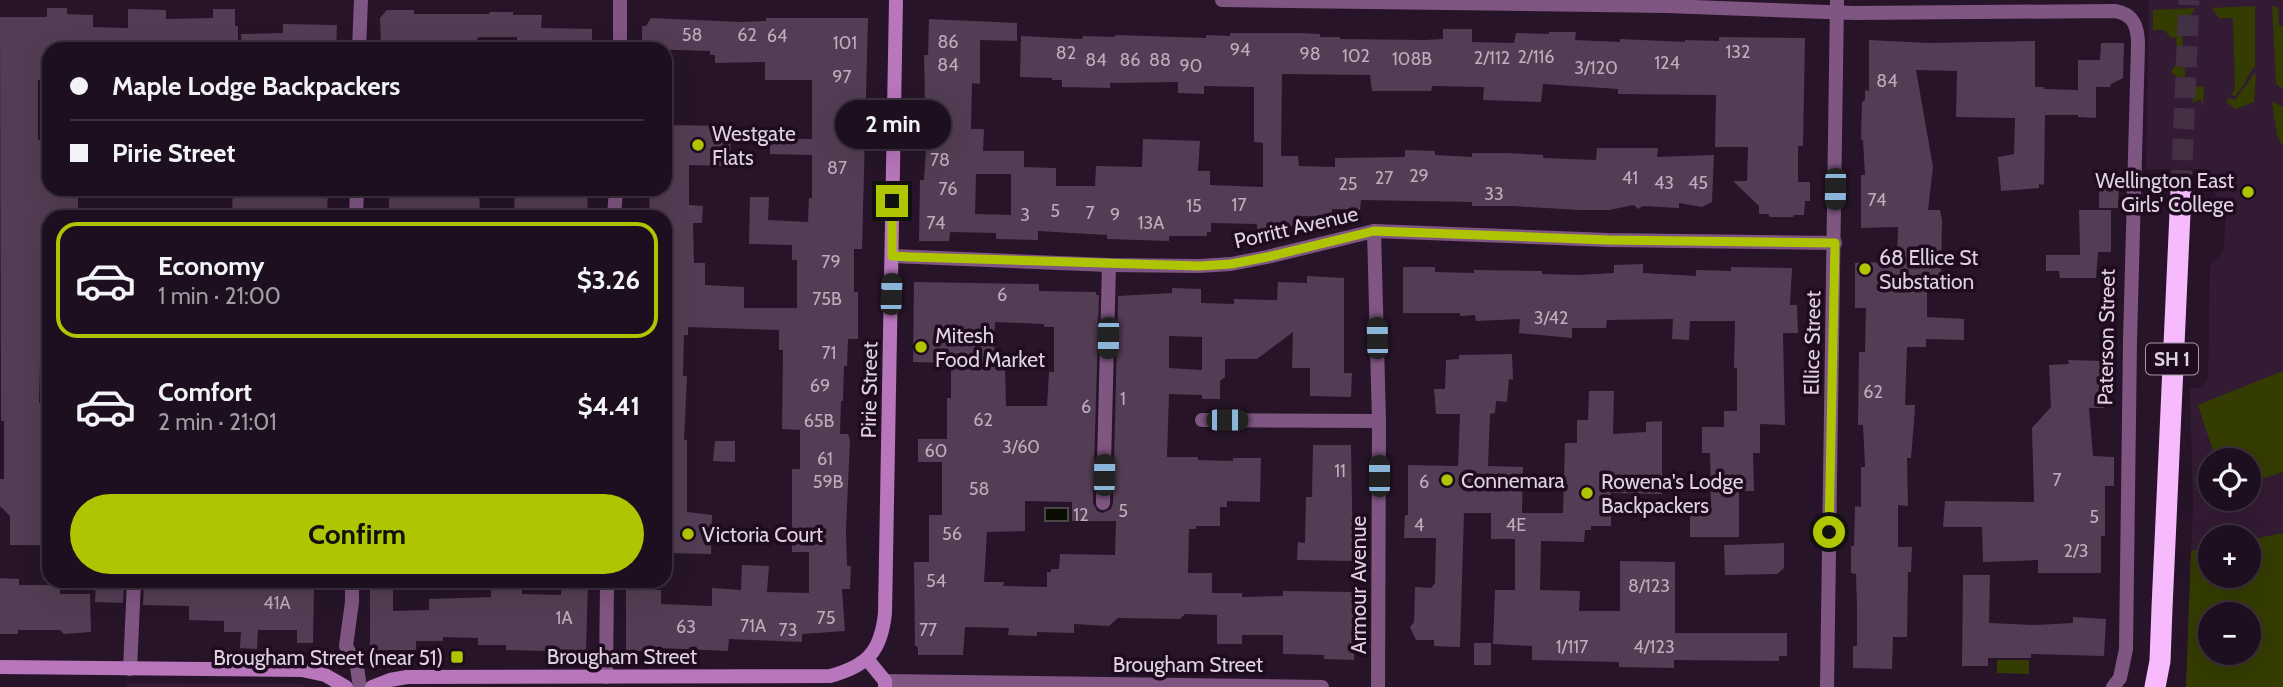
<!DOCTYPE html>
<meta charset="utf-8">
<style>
:root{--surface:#1d0f1f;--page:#2a1d2c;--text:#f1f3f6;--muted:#a09ca4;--line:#3b2f3d;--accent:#b0c501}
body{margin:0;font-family:Cabin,sans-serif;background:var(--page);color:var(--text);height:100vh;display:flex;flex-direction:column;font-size:26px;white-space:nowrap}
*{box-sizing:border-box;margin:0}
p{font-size:23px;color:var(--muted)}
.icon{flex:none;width:38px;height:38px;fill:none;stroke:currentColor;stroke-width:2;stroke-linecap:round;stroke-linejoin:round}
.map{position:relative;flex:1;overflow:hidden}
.sheet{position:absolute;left:42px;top:210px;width:630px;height:378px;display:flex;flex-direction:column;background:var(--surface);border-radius:21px;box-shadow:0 7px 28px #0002,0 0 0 2px var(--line)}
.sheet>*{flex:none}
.top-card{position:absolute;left:42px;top:42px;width:630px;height:154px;border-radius:21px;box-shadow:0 7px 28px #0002,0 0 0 2px var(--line);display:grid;align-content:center;height:154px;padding:0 28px;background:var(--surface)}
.buttons{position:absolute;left:2198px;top:448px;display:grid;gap:14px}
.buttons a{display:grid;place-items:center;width:63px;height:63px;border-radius:50%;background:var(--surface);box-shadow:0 7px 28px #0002,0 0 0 2px var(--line);font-size:35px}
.end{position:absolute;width:32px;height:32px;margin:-16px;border:9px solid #b0c501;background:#111;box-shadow:0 0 0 4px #111}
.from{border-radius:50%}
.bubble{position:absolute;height:49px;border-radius:24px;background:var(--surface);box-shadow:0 7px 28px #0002,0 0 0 2px var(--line);font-size:23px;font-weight:700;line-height:49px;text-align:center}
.car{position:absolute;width:21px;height:42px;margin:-21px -10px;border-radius:9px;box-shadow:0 0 5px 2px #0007;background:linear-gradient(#222 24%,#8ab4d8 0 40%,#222 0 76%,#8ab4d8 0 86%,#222 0)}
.top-card b{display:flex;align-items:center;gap:24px;height:66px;font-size:26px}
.top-card b+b{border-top:2px solid var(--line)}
.top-card i{width:18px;height:18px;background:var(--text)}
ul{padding:12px 0 0;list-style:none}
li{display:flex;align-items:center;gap:21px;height:116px;margin:0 14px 10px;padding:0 14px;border:4px solid transparent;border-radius:21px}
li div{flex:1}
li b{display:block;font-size:26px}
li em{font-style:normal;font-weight:700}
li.on{border-color:var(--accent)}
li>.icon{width:63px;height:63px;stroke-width:1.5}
.cta{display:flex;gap:14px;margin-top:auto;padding:14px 28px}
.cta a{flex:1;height:80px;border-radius:42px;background:var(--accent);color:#111;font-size:28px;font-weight:700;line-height:80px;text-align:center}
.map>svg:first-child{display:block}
</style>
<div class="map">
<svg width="2283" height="687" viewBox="0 0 2283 687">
<rect width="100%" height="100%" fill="#271429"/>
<g fill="#331b34" fill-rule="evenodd">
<path d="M2149,0H2283V687H2186L2193,504L2190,389L2202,387L2208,378L2210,265L2223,252L2226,216L2202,169H2146ZM2210,460H2249V499H2210ZM2210,537H2249V576H2210ZM2210,614H2249V653H2210Z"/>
<path d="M127,683L301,684L306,687H127Z"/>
</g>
<g fill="#343c02" fill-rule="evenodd">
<path d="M2255,6V68L2252,69L2243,86L2235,96L2231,95L2235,89L2233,18H2219L2212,8Z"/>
<path d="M2272,6L2278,7L2279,26H2283V89L2276,84Z"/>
<path d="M2195,8L2190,17L2181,20L2186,86L2204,87L2203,105L2200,99L2192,103L2193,98L2183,95L2178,78L2171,72L2178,61L2176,38L2171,37L2164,30H2153V10Z"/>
<path d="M2254,74H2256L2254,102L2236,109L2226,102L2228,98L2235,100Z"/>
<path d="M2272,102L2283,107V147L2277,135Z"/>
<path d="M2283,371V472L2249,483V460H2216L2198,405Z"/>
<path d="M2283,533V687H2186L2191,551L2210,548V576H2249V540ZM2210,614H2249V653H2210Z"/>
<path d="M1997,660H2029V674L1997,673Z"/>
</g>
<rect fill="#090c00" stroke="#494743" stroke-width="2" x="1045" y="508" width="23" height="13"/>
<g fill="#533d54" fill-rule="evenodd">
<path d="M47,8H67V14L93,15V27L128,28V9L166,10V19L213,18V9H235V26H238V49H49V80H38V140H49V189H78V216L49,217V363H40L39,403H43V431H49V545H10V516L0,506V479H4V421H1L0,17H47Z"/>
<path d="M387,10H414V14H489L490,12H513V15H542L541,28L592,29V49H517V37H479L477,39V49H452V42L413,41V44L381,43L380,18Z"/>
<path d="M651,18L741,22L766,21V18H868L862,249H854V292H858V339H848L847,366H844L843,401H841L840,434H848L850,440L846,530L847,566H851L850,589H842L845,631L802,634V642L729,639L728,651L660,648V651H626V590H661V604L712,606V588L741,590L742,565L769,566L767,592L809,593V552H792V469H800V430L782,429L783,350H779V330L688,327V335H684L683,376H687L684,440H687V512L712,515L711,554L665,553V217H649L650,189H665V125L731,126L730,166L689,165V205L703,206L702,223H693L694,263H705V285L744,287V308H797V260H792V245L749,244L750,197H769L768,220L808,222L809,198H812V155L770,154V139H812V80H765V62L715,63V55H710V51L644,49V46H642V26H646Z"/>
<path d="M929,19L1017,23V41L980,40V84L972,83L971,129H984L983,151H1024V167L1056,168V186H1095L1096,166L1142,167L1143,139L1200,141L1198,171H1210V185L1263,187V143L1254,142V87L1204,86V94L1178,93V82L1110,83V88L1062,87V80H1052V78L1020,77L1021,36L1082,39L1083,36L1115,37V35L1206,38V35L1230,36V33H1301L1320,34V37H1340V39L1425,40L1443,39V29H1472V42L1514,43L1516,33L1549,34V32H1576L1575,40L1620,42V39L1685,42V40L1719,41V37L1805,38L1803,146H1798V182H1810V201H1805L1804,215H1794L1793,217H1770L1768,214H1759V206L1733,181H1747L1748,147H1715L1716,95L1618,94V89L1543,84L1541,102L1483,100L1484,87L1432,86L1431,91H1372L1370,75L1282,74L1281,156H1298L1299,166L1335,167V158L1405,157V150L1435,151V155L1472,157V153H1505L1543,155V158L1596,160L1597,148H1658L1657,157L1714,155L1712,202L1702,207L1679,203V208L1643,206L1638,209L1634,205L1609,210H1580L1512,206H1472V202L1361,200L1360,210L1332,209V217L1299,216V226L1257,229V224L1211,223V232H1207V236H1169V241L1107,239V235L1038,231V240L996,239V233L950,232L949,241H919L920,180H924L926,149L924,55H928ZM976,174H1011V215L975,214Z"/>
<path d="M283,24L337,25L336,49H242L241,34L283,33Z"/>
<path d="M1869,40L1928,43L2035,41V87H2044V89L2078,90V60H2100L2101,43H2124L2123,78L2111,84L2110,87H2096V118L2078,117V115H2045L2044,185L2039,184V188L2001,191L1998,157L2014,154L2015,118L1956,117L1957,71L1916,70L1933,167L1928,210H1940L1942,220L1941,277H1927V317L1964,319V340L1926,339V347H1907L1905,405H1915L1914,422L1911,458H1907L1908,506L1898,505V547H1912L1911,572H1908L1907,637H1893L1892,669L1853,668V646H1857V607L1856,574L1851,573V546H1854L1855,506L1861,507V467H1865L1863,425H1858L1859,352H1865L1866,308H1855V263L1897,262L1898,227L1861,228V175H1865L1863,140L1861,139L1862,102L1865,100V90L1869,91Z"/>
<path d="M2099,183L2119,184L2118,208H2099Z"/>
<path d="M233,189H328L327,217H232Z"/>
<path d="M456,189H479L480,217H389V193L456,194Z"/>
<path d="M515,189H587L588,217H514Z"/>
<path d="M2079,210H2111V252H2098L2096,278H2060L2059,271H2046V255H2080Z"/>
<path d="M1643,264V273L1696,276V270L1731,271V267L1792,268L1790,305H1797L1798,333H1783L1785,425L1760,424V453H1753L1754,491H1739V537H1690V506H1711L1710,453H1702V427H1724V411H1737V368H1734L1735,321H1690L1689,340L1672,339L1673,319L1607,320L1606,328H1572V338L1519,333L1520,319L1476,321L1475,315L1460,316V313H1403V267H1435V272L1474,273V270L1542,271V274L1579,275L1614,273V265Z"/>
<path d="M1307,276L1344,278V373H1352L1351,397L1310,396V368H1292L1293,332L1257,359H1225V377L1220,381V399H1202V395L1169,394L1167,457H1198V460L1233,461V458H1261L1260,502L1227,501V507H1220V526H1196V529H1189L1188,573H1212V593H1242V597L1283,596V591L1356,592L1354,660L1324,659V655L1283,654V635H1242V644H1217V615L1185,614L1180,619L1118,618L1109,626L1074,624V633L1037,632V636L1008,635L1009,628L965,627L963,655H918V647L915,646L914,562H929V515H942V462H918V439H947V398H951V363L913,362L914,282L1039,284V291L1096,292V295H1099L1093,503L1097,511L1103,513L1111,509L1113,503L1118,296L1172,293V288L1201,289V303L1234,304V299L1277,300L1278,282L1307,283ZM995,322L1044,324V327H1054V372H1049L1047,406H1006L1005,366H994ZM1169,336L1202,337V370L1169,368ZM1025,501L1072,502V521H1116L1115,555L1060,554L1059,569H1051V572H1047V587L1003,586L1004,582H984L987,532L1025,531Z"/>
<path d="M1512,354L1513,380L1509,379L1507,402L1496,401L1495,413L1490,414L1488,466L1523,467L1522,513H1563L1565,443H1577V420H1588L1589,391H1614L1613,434L1646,432V422L1662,421V494L1611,493V526H1591V530H1585L1584,542L1541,541L1540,590L1580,591L1579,611H1620V561L1675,562V633H1787V656H1779V661L1674,660V668L1619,667V662L1532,660V646L1493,644L1495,590H1515V539H1491V513H1464L1460,647L1434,646V640H1416L1410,627L1414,622L1415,587L1431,588L1435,583L1436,538H1404L1405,515H1408V465L1458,466L1460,414H1436L1434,389H1445L1446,360L1459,359V355Z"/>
<path d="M2068,360L2104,361V408H2089L2093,456L2114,457V486H2105V536H2101V573H2038V560L1983,562L1982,527H1943L1945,501L2034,502L2032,428L2051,407L2049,365L2069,364Z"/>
<path d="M715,441H735V462L713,461Z"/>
<path d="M1313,445H1351L1353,561L1297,560L1298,542L1305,543L1306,497H1312Z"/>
<path d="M1784,543V568L1777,574L1725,575L1724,545Z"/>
<path d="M1963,575H1990L1989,623L2036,625L2073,623V617L2106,619L2104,656L2031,654V658H1988V666H1962Z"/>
<path d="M0,578L19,579V585H60V594H90L91,632L64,634L60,630H18V634H0Z"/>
<path d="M96,581H124L123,603L95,602Z"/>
<path d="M144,581H259V587H314L313,643H297V630H258L257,649L240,648L241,632H224V621L189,620V606L143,605Z"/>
<path d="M562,581H588L586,652L506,650V645H478V638L443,637V641H416V650H375L370,646V589H393V611L429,610V599L491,597V590L522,589V594L561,595Z"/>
<rect x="1474" y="643" width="17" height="22"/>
</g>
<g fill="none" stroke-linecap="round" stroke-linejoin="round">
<path stroke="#433044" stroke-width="21" stroke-dasharray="21 10" stroke-linecap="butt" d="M2181,191L2189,0"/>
<g stroke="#7f5682" stroke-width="14">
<path d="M1222,0L1666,6L1854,13L2115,11C2134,14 2138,27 2138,45L2130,340L2126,649L2120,678L2113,687"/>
<path d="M359,49L361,0"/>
<path d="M620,49V0"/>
<path d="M356,217L357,189"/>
<path d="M614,217L616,189"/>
<path d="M1374,231L1379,421L1378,687"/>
<path d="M892,256L1109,265L1199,266L1231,264L1267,257L1374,231L1608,240L1835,243"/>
<path d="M1202,420L1379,421"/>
<path d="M1103,503L1109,265"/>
<path d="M352,581V602L346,646L357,667L360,687"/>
<path d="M130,669L134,581"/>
<path d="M606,677L607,581"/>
<path d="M885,681L1322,687"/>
<path d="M1827,687L1837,0"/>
</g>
<g stroke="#b876bd" stroke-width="14">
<path d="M867,659L885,681V687"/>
<path d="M0,667L302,670L325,675L346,687"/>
<path d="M372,687L390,680L407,677L830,676C867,666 881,652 885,613L896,0"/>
</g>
<path stroke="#f7bafc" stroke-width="21" d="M2155,687L2160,661L2162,608L2181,191"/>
</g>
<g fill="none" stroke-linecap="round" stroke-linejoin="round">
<path stroke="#b0c501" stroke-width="9" d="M892,201V256L911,257L1199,266L1231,264L1267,257L1374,231L1608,240L1835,243L1829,532"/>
</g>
<g fill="#b0c501" stroke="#1e0b1f" stroke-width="2.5">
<circle cx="698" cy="145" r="7"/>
<circle cx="2248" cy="192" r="7"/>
<circle cx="1865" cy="269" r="7"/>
<circle cx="921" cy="347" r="7"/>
<circle cx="1447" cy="480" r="7"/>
<circle cx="1587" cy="493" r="7"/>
<circle cx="688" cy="534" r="7"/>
<rect x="450" y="650" width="14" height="14" rx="3.5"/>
</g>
<g text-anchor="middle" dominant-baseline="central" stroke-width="7" stroke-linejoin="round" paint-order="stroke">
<g font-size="18" fill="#bcacbc">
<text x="692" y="35">58</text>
<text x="747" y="35">62</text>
<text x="777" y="36">64</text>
<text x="948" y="42">86</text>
<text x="845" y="43">101</text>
<text x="1240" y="50">94</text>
<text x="1738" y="52">132</text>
<text x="1066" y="53">82</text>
<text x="1310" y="54">98</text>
<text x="1356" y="56">102</text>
<text x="1536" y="57">2/116</text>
<text x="1492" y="58">2/112</text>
<text x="1412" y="59">108B</text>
<text x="1096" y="60">84</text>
<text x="1130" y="60">86</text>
<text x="1160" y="60">88</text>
<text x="1667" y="63">124</text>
<text x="948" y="65">84</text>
<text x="1191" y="66">90</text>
<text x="1596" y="68">3/120</text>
<text x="842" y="77">97</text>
<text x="1887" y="81">84</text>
<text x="940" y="160">78</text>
<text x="837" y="168">87</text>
<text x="1419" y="176">29</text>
<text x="1384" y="178">27</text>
<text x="1630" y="178">41</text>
<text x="1664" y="183">43</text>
<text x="1698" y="183">45</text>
<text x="1348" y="184">25</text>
<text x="948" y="189">76</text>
<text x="1494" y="194">33</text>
<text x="1877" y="200">74</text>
<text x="1239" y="205">17</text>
<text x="1194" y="206">15</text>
<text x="1055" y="211">5</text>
<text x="1090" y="213">7</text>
<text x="1025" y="215">3</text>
<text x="1115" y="215">9</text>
<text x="936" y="223">74</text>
<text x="1151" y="223">13A</text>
<text x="831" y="262">79</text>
<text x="1002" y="295">6</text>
<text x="827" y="299">75B</text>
<text x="1551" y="318">3/42</text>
<text x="829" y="353">71</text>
<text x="820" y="386">69</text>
<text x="1873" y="392">62</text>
<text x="1123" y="399">1</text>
<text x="1086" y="407">6</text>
<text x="983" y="420">62</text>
<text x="819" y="421">65B</text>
<text x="1021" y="447">3/60</text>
<text x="936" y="451">60</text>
<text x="825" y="459">61</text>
<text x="1340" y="471">11</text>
<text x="2057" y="480">7</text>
<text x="828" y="482">59B</text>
<text x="1424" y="482">6</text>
<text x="979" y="489">58</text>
<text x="1123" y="511">5</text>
<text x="1081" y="515">12</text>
<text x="2094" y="517">5</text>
<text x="1419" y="525">4</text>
<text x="1516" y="525">4E</text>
<text x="952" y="534">56</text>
<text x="2076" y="551">2/3</text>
<text x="936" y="581">54</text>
<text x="1649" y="586">8/123</text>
<text x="277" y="603">41A</text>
<text x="564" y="618">1A</text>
<text x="826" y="618">75</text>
<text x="753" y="626">71A</text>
<text x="686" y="627">63</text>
<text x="788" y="630">73</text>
<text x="928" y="630">77</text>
<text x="1572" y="647">1/117</text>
<text x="1654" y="647">4/123</text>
</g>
<rect fill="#1e0b1f" stroke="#a596a5" stroke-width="2" x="2146" y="343.5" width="52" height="31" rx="5"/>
<g font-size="19" font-weight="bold" fill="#dfd1df">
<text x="2172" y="359">SH 1</text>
</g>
<g font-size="21" fill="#dfd1df" stroke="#1e0b1f" text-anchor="start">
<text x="712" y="133">Westgate<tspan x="712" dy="24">Flats</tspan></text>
<text x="2234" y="180" text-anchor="end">Wellington East<tspan x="2234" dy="24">Girls' College</tspan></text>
<text x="1879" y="257">68 Ellice St<tspan x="1879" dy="24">Substation</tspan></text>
<text x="935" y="335">Mitesh<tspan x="935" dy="24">Food Market</tspan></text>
<text x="1461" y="480">Connemara</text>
<text x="1601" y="481">Rowena's Lodge<tspan x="1601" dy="24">Backpackers</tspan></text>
<text x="702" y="534">Victoria Court</text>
<text x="443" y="657" text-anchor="end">Brougham Street (near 51)</text>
</g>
<g font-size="21" fill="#dfd1df" stroke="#1e0b1f">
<text transform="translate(1296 227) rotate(-13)">Porritt Avenue</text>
<text transform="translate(2106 337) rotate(-89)">Paterson Street</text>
<text transform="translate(1812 343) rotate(-89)">Ellice Street</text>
<text transform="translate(869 390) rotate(-89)">Pirie Street</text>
<text transform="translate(1358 585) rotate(-90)">Armour Avenue</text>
<text x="622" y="656">Brougham Street</text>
<text x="1188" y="664">Brougham Street</text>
</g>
</g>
</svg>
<div class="buttons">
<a><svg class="icon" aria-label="locate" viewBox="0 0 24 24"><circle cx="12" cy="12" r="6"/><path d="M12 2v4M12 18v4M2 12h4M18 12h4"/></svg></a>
<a>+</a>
<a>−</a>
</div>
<i class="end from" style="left:1829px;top:532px"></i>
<i class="end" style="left:892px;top:201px"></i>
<div class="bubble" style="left:835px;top:100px;width:116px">2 min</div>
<i class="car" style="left:1835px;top:189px;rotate:181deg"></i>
<i class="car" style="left:891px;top:294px;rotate:2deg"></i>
<i class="car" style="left:1108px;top:338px;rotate:181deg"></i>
<i class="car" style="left:1377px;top:338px;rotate:359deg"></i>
<i class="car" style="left:1227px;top:420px;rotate:90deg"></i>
<i class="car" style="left:1104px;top:475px;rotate:1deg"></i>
<i class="car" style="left:1379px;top:476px;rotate:0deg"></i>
<div class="top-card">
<b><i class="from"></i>Maple Lodge Backpackers</b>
<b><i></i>Pirie Street</b>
</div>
<section class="sheet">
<ul>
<li class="on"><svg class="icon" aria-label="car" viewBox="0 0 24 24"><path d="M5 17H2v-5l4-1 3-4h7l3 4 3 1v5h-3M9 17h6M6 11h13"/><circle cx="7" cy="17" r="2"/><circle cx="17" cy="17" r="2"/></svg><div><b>Economy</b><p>1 min · 21:00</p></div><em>$3.26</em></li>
<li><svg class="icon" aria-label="car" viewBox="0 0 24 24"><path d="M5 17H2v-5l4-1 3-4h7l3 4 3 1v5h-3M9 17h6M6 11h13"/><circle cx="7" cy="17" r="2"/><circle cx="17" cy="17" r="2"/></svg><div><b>Comfort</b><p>2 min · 21:01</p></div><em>$4.41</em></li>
</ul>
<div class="cta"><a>Confirm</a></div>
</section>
</div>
